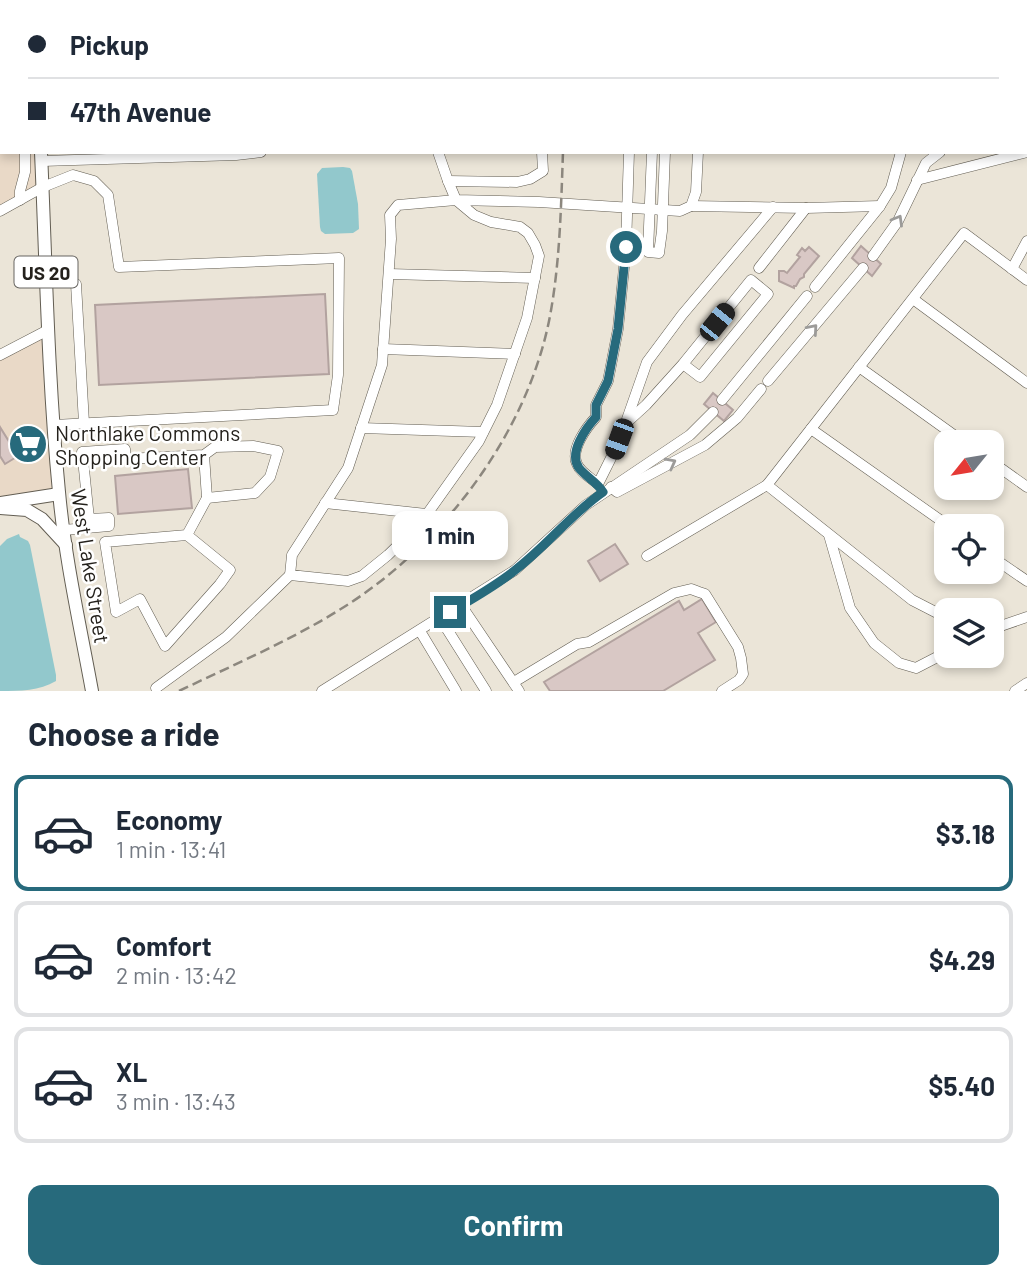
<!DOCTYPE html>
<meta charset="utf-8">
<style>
:root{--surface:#fff;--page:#f2f2f3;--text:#1f2937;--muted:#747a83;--line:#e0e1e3;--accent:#276a7c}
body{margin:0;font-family:Barlow,sans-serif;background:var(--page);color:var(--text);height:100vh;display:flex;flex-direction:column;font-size:26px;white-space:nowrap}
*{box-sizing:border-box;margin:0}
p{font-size:23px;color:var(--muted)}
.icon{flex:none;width:38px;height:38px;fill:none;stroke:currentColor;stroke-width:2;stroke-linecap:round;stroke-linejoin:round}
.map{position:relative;height:691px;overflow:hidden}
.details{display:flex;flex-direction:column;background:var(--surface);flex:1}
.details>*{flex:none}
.guide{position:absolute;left:0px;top:0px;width:1027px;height:154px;box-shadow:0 4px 10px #0003;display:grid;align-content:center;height:154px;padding:0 28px;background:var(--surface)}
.needle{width:46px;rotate:240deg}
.controls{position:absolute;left:934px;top:430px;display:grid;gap:14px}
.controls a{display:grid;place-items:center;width:70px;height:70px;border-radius:14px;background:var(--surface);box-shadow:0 4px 10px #0003;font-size:35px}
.end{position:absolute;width:32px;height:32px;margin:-16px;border:9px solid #276a7c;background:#fff;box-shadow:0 0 0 4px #fff}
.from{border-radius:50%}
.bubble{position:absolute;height:49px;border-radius:14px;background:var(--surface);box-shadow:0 4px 10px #0003;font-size:23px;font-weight:700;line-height:49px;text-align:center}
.car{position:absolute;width:21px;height:42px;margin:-21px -10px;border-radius:9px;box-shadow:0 0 5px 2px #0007;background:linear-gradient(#222 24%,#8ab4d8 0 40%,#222 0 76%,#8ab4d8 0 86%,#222 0)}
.guide b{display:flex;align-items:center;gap:24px;height:66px;font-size:26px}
.guide b+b{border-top:2px solid var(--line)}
.guide i{width:18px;height:18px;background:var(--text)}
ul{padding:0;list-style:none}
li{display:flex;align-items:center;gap:21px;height:116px;margin:0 14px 10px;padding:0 14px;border:4px solid var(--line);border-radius:14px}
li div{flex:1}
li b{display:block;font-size:26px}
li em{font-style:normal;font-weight:700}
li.on{border-color:var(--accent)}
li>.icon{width:63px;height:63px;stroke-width:1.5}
h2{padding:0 28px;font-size:32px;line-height:84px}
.action{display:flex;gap:14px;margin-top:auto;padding:14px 28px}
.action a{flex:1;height:80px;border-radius:14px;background:var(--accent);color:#fff;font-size:28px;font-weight:700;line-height:80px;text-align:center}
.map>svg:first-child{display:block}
</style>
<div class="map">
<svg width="1027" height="691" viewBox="0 0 1027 691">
<rect width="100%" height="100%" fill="#ebe5d8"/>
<g fill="#e9d9c7">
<path d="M0,0H35V2H2V152H41L43,187L0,211Z"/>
<path d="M48,333L59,494L0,503V359Z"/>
</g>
<g fill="#92c8cc">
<path d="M343,167L350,168L352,171L358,204L359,229L353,233L325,234L321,231L320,227L317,174L322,168Z"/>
<path d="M19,534L20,537L28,541L30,545L56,675V681C39,691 21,691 0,691V546L7,539Z"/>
</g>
<g fill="#d9c8c5" stroke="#b2a29f" stroke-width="2">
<rect x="95" y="0" width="122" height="2"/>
<path d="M861,246L881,264L872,276L852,258Z"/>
<path d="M809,247L819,256L804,274V277L800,279L796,286H794V288L779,281V271H784L787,273L800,257L797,255L802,248L805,251Z"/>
<path d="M325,294L329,374L99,385L95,305Z"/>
<path d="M713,393L733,410L724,421L704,404Z"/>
<path d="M0,427L18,456L5,464L0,456Z"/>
<path d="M188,469L192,508L118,514L115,476Z"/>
<path d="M615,544L628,564L600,581L588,561Z"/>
<path d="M702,599L716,622L698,633L715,660L663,691H550L544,682L679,601L684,610Z"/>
</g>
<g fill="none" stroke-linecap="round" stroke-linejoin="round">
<defs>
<g id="minor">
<path d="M19,0V2"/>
<path d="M68,0V2"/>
<path d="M408,0V2"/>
<path d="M525,0L526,2"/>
<path d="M327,2L329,0"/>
<path d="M636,2V0"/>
<path d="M658,2L659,0"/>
<path d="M672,2V0"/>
<path d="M704,2V0"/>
<path d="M914,2V0"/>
<path d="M1026,33H1027"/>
<path d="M0,61L2,60"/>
<path d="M438,152L448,181L456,200L398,205L390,215L391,239L382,365L348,468L292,555L290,575L348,581L362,576L388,555L420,524L479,441L497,405L527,318L539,256L535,245L528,233L520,227L491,222L474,215L456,200L539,202L680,211L691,206L696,192L698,152"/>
<path d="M629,152L626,247L618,329L608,381L596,405V417C587,427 570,449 577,464C580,472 591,478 598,484L614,452L624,425L646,405L683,364L751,280L768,294L700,377L683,364"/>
<path d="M652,152L648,252L659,253L662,231L665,152"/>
<path d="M42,161L236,155L261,152"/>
<path d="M917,180L1027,152"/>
<path d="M448,181L517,182L530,179L543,171L542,152"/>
<path d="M20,200V191L25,172V152"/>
<path d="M691,206L806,208L880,206"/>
<path d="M0,211L43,187L73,175L94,181L108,195L119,267L339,258L338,375L333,410L54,425"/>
<path d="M873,256L898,221L926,163L940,152"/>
<path d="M759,268L806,208"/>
<path d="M1012,269L1027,241"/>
<path d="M389,274L535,278"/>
<path d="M76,284L84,423"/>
<path d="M815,287L880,206L891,188L901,152"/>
<path d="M913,299L1027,383"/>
<path d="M383,349L515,354"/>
<path d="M0,355L48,330"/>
<path d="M859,367L965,443"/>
<path d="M768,381L863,268"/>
<path d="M722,400L807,296"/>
<path d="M626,422L647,362L682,315L773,207"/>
<path d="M361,428L483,432"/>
<path d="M811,429L950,527"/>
<path d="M83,459L82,452L125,449L126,459L204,455L215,447L253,446L278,451L270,477L255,493L207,498L204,455"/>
<path d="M57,460L83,459L89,519L109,518V526L64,530"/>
<path d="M992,462L1027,487"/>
<path d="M767,485L912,600L947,618"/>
<path d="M611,487L617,492L705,445L737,418L761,389"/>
<path d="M325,503L426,514"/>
<path d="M187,535L230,570L220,584L165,646L140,599L116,612L105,542L187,535L207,498"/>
<path d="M829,535L850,608L874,643L899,663L916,668L947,652"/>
<path d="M647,556L767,485L964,233L1027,280"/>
<path d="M992,557L1027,581"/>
<path d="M461,605L519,691"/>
<path d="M440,618L486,691"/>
<path d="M992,629L1027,617"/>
<path d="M420,631L456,691"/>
<path d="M514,682L577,644L589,642L674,593L691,589L699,592L705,594L738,647L741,658L743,674L739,680L722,691"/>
<path d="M156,688L226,637L290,575"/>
<path d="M322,691L515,570L586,505L690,435L713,412"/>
<path d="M1015,691L1027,683"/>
</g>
<g id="major">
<path d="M35,0V2"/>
<path d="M41,152C46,266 48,379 59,492C65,559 80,625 92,691"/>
<path d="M1,503L59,494"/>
<path d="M0,508L27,510L42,519L66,545"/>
</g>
</defs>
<use href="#minor" stroke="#625d52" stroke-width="11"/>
<use href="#major" stroke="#625d52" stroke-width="14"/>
<use href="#minor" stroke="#fff" stroke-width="10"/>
<use href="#major" stroke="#fff" stroke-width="12"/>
<g stroke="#8c877e" stroke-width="2.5" stroke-dasharray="10 5" stroke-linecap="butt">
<path d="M553,0V2"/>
<path d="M179,691C235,664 292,640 344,607C444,544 528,432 550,316C560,262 561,207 563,152"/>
</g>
</g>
<defs><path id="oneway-chevron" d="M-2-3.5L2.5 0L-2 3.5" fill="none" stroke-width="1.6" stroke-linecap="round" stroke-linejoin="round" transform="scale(1.75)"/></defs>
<g stroke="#9c9b99">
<use href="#oneway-chevron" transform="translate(898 220) rotate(-60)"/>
<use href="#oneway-chevron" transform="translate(813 329) rotate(-49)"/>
<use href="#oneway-chevron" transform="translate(671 463) rotate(-28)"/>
</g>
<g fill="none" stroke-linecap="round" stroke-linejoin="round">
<path stroke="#276a7c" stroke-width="9" d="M450,612C472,599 494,587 514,571C546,547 570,515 603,492C597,482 586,477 579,468C568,453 586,428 596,417V405L608,381L618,329L626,247"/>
</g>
<defs>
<symbol id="supermarket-disc" viewBox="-11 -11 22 22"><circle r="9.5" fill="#276a7c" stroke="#fff"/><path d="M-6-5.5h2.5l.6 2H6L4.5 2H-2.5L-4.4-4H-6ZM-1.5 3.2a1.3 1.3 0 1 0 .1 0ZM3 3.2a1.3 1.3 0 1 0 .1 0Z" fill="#fff"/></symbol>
</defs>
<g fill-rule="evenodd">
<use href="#supermarket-disc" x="6" y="422" width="44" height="44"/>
</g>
<g text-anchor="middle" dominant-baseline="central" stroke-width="5" stroke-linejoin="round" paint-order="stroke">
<rect fill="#fff" stroke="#666460" stroke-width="2" x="14.5" y="256.5" width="63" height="31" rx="5"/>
<g font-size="19" font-weight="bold" fill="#24211c">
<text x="46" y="272">US 20</text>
</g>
<g font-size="21" fill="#24211c" stroke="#fff" text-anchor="start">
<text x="55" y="432">Northlake Commons<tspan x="55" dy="24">Shopping Center</tspan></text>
</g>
<g font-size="21" fill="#24211c" stroke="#fff">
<text transform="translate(91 566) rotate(81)">West Lake Street</text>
</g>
</g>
</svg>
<div class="controls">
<a><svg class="needle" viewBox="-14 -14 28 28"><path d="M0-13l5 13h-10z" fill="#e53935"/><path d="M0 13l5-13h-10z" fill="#747a83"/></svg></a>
<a><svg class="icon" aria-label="locate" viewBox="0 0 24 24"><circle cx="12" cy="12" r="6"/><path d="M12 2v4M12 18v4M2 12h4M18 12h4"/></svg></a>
<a><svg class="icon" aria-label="layers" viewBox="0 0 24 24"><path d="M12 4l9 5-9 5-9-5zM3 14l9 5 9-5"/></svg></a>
</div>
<i class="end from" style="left:626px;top:247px"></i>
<i class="end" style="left:450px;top:612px"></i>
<div class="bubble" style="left:392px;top:511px;width:116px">1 min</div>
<i class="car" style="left:717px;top:322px;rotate:39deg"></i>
<i class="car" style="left:619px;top:439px;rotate:200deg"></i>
<div class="guide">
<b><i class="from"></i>Pickup</b>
<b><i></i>47th Avenue</b>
</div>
</div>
<section class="details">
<h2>Choose a ride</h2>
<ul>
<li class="on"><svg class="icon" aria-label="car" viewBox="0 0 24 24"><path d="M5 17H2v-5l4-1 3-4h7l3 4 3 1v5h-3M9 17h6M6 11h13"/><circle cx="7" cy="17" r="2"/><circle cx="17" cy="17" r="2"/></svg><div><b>Economy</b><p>1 min · 13:41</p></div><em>$3.18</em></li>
<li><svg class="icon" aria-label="car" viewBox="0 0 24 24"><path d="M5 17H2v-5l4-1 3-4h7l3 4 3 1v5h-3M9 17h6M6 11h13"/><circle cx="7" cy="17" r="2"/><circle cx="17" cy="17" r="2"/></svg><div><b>Comfort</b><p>2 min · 13:42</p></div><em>$4.29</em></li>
<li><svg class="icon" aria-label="car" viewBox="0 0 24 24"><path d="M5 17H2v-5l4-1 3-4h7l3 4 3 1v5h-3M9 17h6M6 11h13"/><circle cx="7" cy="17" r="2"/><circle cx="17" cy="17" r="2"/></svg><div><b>XL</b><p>3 min · 13:43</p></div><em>$5.40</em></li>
</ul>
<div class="action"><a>Confirm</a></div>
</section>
